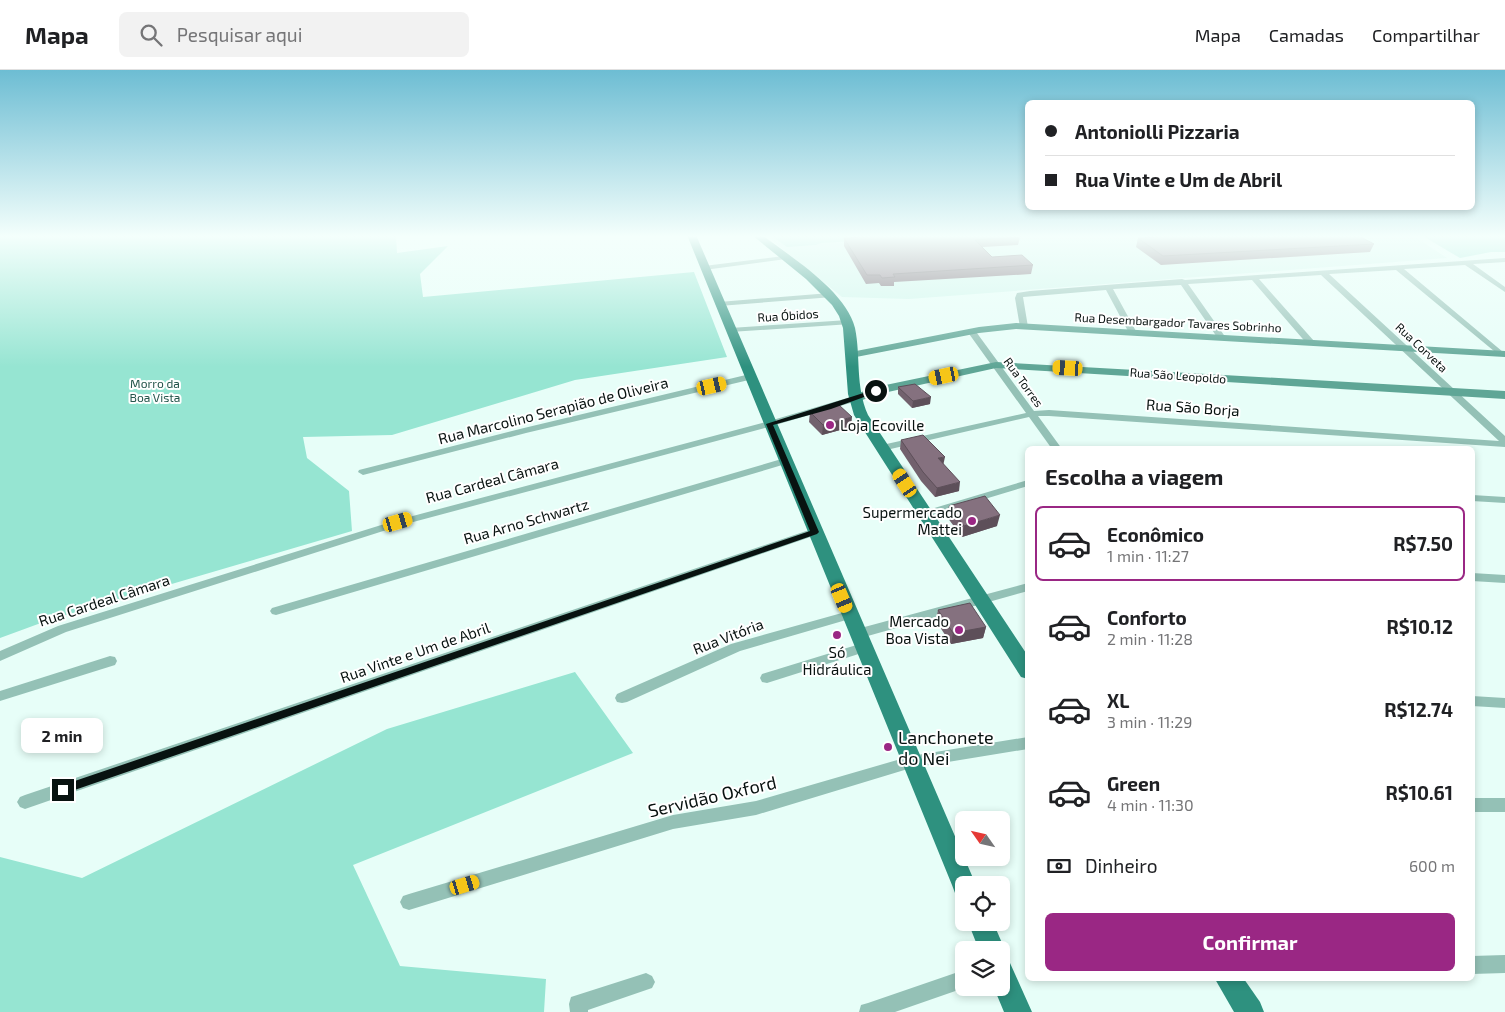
<!DOCTYPE html>
<html lang="pt">
<meta charset="utf-8">
<style>
:root{--surface:#fff;--page:#f2f2f2;--text:#202124;--muted:#757577;--line:#e0e0e0;--accent:#9a2784}
body{margin:0;font-family:"Exo 2",sans-serif;background:var(--page);color:var(--text);height:100vh;display:flex;flex-direction:column;font-size:19px;white-space:nowrap}
*{box-sizing:border-box;margin:0}
p{font-size:16px;color:var(--muted)}
.icon{flex:none;width:28px;height:28px;fill:none;stroke:currentColor;stroke-width:2;stroke-linecap:round;stroke-linejoin:round}
.map{position:relative;flex:1;overflow:hidden}
.side{position:absolute;left:1025px;top:376px;width:450px;height:535px;display:flex;flex-direction:column;background:var(--surface);border-radius:8px;box-shadow:0 2px 8px #0003}
.side>*{flex:none}
.guide{position:absolute;left:1025px;top:30px;width:450px;height:110px;border-radius:8px;box-shadow:0 2px 8px #0003;display:grid;align-content:center;height:110px;padding:0 20px;background:var(--surface)}
.needle{width:32px;rotate:304deg}
.fabs{position:absolute;left:955px;top:741px;display:grid;gap:10px}
.fabs a{display:grid;place-items:center;width:55px;height:55px;border-radius:8px;background:var(--surface);box-shadow:0 2px 8px #0003;font-size:25px}
.end{position:absolute;width:22px;height:22px;margin:-11px;border:6px solid #081210;background:#fff;box-shadow:0 0 0 2px #fff}
.from{border-radius:50%}
.bubble{position:absolute;height:35px;border-radius:8px;background:var(--surface);box-shadow:0 2px 8px #0003;font-size:16px;font-weight:700;line-height:35px;text-align:center}
.car{position:absolute;width:15px;height:30px;margin:-15px -8px;border-radius:6px;box-shadow:0 0 4px 1px #0007;background:linear-gradient(#f5c518 24%,#345 0 40%,#f5c518 0 76%,#345 0 86%,#f5c518 0)}
.guide b{display:flex;align-items:center;gap:18px;height:48px;font-size:19px}
.guide b+b{border-top:1px solid var(--line)}
.guide i{width:12px;height:12px;background:var(--text)}
ul{padding:0;list-style:none}
li{display:flex;align-items:center;gap:15px;height:75px;margin:0 10px 8px;padding:0 10px;border:2px solid transparent;border-radius:8px}
li div{flex:1}
li b{display:block;font-size:19px}
li em{font-style:normal;font-weight:700}
li.active{border-color:var(--accent)}
li>.icon{width:45px;height:45px;stroke-width:1.5}
h2{padding:0 20px;font-size:22px;line-height:60px}
.pay{display:flex;align-items:center;gap:12px;height:55px;padding:0 20px;font-size:19px}
.pay p{margin-inline-start:auto}
.action{display:flex;gap:10px;margin-top:auto;padding:10px 20px}
.action a{flex:1;height:58px;border-radius:8px;background:var(--accent);color:#fff;font-size:20px;font-weight:700;line-height:58px;text-align:center}
header{display:flex;align-items:center;gap:30px;box-sizing:border-box;height:70px;padding:0 25px;background:var(--surface);border-bottom:1px solid var(--line)}
header strong{font-size:24px}
nav{display:flex;gap:28px;margin-inline-start:auto;font-size:18px}
.search{width:350px;height:45px;background:var(--page);display:flex;align-items:center;gap:12px;box-sizing:border-box;padding:0 18px;border-radius:8px;color:var(--muted);font-size:19px}
.map>svg:first-child{display:block}
</style>
<header>
<strong>Mapa</strong>
<div class="search"><svg class="icon" aria-label="search" viewBox="0 0 24 24"><circle cx="10" cy="10" r="6"/><path d="M15 15l6 6"/></svg>Pesquisar aqui</div>
<nav><a>Mapa</a><a>Camadas</a><a>Compartilhar</a></nav>
</header>
<div class="map">
<svg width="1505" height="942" viewBox="0 0 1505 942">
<rect width="100%" height="100%" fill="#e7fef8"/>
<path fill="#d0f6ec" d="M765,165H1412L1447,188L909,229L842,227Z"/>
<g fill="#96e5d2">
<path d="M0,165H404L396,166L397,183L448,176L420,204L423,227L694,202L727,287L575,310L392,365L303,367L307,388L349,421L352,461L49,550L0,568Z"/>
<path d="M770,165H876L878,166L870,170L821,173L816,175L787,177Z"/>
<path d="M1421,165H1505V182H1491L1460,188Z"/>
<path d="M575,602L633,683L353,795L400,896L546,909L544,942H0V787L82,808L387,659Z"/>
</g>
<g fill="none" stroke-linecap="round" stroke-linejoin="round">
<g fill="#94c1b6" fill-rule="evenodd">
<path d="M784,186L787,188L786,189L704,200L701,198L704,196Z"/>
<path d="M1505,188V192L1473,194L1505,217V222L1465,195L1404,199L1503,282V286H1500L1396,200L1329,204L1505,366V377L1049,346H1038L1062,379H1052L1029,347L882,381L877,378L882,375L1026,343L967,261L971,259H974L1034,341L1049,340L1499,371L1321,205L1259,209L1314,271V275H1308L1252,210L1188,214L1226,268L1222,270H1219L1181,215L1113,219L1137,263L1133,265L1129,263L1106,220L1023,227L1028,257L1024,259L1020,257L1015,228L1017,223L1030,221L1182,209L1185,210Z"/>
<path d="M830,223H833V227L719,236L715,234L719,232Z"/>
<path d="M848,250H851V254L730,262L726,260L730,258Z"/>
<path d="M750,304L753,305V309L526,363L363,405L358,402L359,400L524,358Z"/>
<path d="M854,326L858,329L857,331L772,356L402,455L66,562L0,591V581L58,556L394,451L766,352Z"/>
<path d="M785,388L789,389L790,391L789,393L276,545L272,544L270,541L272,538Z"/>
<path d="M1028,410V416L925,447L920,444L921,442Z"/>
<path d="M1472,425L1505,427V433L1472,431Z"/>
<path d="M815,458L819,460L821,462L819,464L25,739L20,737L17,732L20,727L25,725Z"/>
<path d="M1472,503L1505,505V513L1472,511Z"/>
<path d="M1028,513V521L857,569L852,567L851,564L852,561L857,559Z"/>
<path d="M849,541L853,542L855,545L853,548L740,581L627,632L622,633L617,632L615,628L617,624L731,574Z"/>
<path d="M863,573L868,575L869,578L868,581L767,613L762,612L760,608L762,604Z"/>
<path d="M110,586L115,587L117,591L115,595L0,631V621Z"/>
<path d="M1472,626L1505,628V638L1472,636Z"/>
<path d="M1028,667V679L911,698L756,745L673,759L409,840L403,838L400,832L403,826L409,824L673,745L756,731L911,686Z"/>
<rect x="1472" y="728" width="33" height="14"/>
<path d="M1505,885V903L1472,904V886Z"/>
<path d="M964,900V918H966H964L895,942H859L861,935L868,933Z"/>
<path d="M646,903L652,906L655,912L652,918L588,940V942H570L569,934L571,927Z"/>
</g>
<g fill="#5fa696" fill-rule="evenodd">
<path d="M1016,253L1505,281V287L1016,259L979,263L851,288L846,285L851,282L979,257Z"/>
<path d="M996,292L1505,321V329L996,298L879,324L854,333L848,329L850,326L876,317Z"/>
</g>
<g fill="#2e917f" fill-rule="evenodd">
<path d="M687,165H696L976,815H964V827L955,823L952,815Z"/>
<path d="M752,165H762C791,187 846,221 855,258C861,288 855,315 868,345L1028,586V609L1021,607L854,345L848,324L843,258L839,246L832,235L806,209Z"/>
<path d="M968,852H993L1005,880L1001,889V880H979Z"/>
<path d="M1001,889L1010,893L1032,942H1004L994,918H1001Z"/>
<path d="M1215,909H1244L1260,932L1264,942H1234Z"/>
</g>
</g>
<g fill="#72616d">
<path d="M1186,165H1357L1374,174L1370,182L1161,195L1136,177L1138,168L1187,165Z"/>
<path d="M1020,167L1018,175L982,177L992,187L1033,195L1031,204L894,212V216H881L879,213L866,214L844,176V168Z"/>
<path d="M898,317L930,334L912,338L898,324Z"/>
<path d="M810,342L851,357L822,365L809,352Z"/>
<path d="M901,370L943,394L959,421L935,427L921,411L900,379Z"/>
<path d="M949,436L997,456L962,467L947,447Z"/>
<path d="M938,540L986,557L983,568L951,574L936,551Z"/>
</g>
<g fill="#5d4f59">
<path d="M931,327L930,334L912,338L913,331Z"/>
<path d="M852,347L851,357L822,365L823,355Z"/>
<path d="M945,387L943,396L938,388Z"/>
<path d="M960,412L959,421L935,427L937,418Z"/>
<path d="M1000,445L997,456L962,467L964,456Z"/>
<path d="M986,557L983,568L951,574L953,563Z"/>
</g>
<g fill="#85717f" stroke="#5d4f59">
<path d="M905,165H1020V167L975,170L992,187L1022,185L1033,195L893,204L895,207L882,208L880,205H867L844,168Z"/>
<path d="M1194,165H1357L1374,174L1163,186L1138,168Z"/>
<path d="M915,314L931,327L913,331L898,317Z"/>
<path d="M839,335L852,347L823,355L810,342Z"/>
<path d="M923,365L945,387L938,388L960,412L937,418L923,402L901,370Z"/>
<path d="M985,426L1000,445L964,456L949,436Z"/>
<path d="M970,533L986,557L953,563L938,540Z"/>
</g>
<linearGradient id="sky" x2="0" y2="1"><stop stop-color="#6dbdd3"/><stop offset="0.56" stop-color="#f4fffc"/><stop offset="1" stop-color="#f4fffc" stop-opacity="0"/></linearGradient>
<rect width="1505" height="297" fill="url(#sky)"/>
<path fill="#081210" d="M876,319L879,321L878,322L831,339L773,355L819,462L817,464L63,724L59,723L57,720L59,716L63,715L810,461L766,354Z"/>
<g fill="#9a2784" stroke="#fff" stroke-width="2">
<circle cx="830" cy="355" r="5"/>
<circle cx="972" cy="451" r="5"/>
<circle cx="959" cy="560" r="5"/>
<circle cx="837" cy="565" r="5"/>
<circle cx="888" cy="677" r="5"/>
</g>
<g text-anchor="middle" dominant-baseline="central" stroke-width="4" stroke-linejoin="round" paint-order="stroke">
<g font-size="12" fill="#081210" stroke="#fff">
<text transform="translate(788 245) rotate(-4)">Rua Óbidos</text>
<text transform="translate(1178 252) rotate(3)">Rua Desembargador Tavares Sobrinho</text>
<text transform="translate(1422 277) rotate(43)">Rua Corveta</text>
<text transform="translate(1178 305) rotate(4)">Rua São Leopoldo</text>
<text transform="translate(1024 312) rotate(54)">Rua Torres</text>
</g>
<g font-size="12" fill="#25564c" stroke="#fff">
<text x="155" y="313">Morro da<tspan x="155" dy="14">Boa Vista</tspan></text>
</g>
<g font-size="15" fill="#081210" stroke="#fff">
<text transform="translate(1193 337) rotate(4)">Rua São Borja</text>
<text transform="translate(553 340) rotate(-14)">Rua Marcolino Serapião de Oliveira</text>
<text transform="translate(492 410) rotate(-15)">Rua Cardeal Câmara</text>
<text transform="translate(526 451) rotate(-16)">Rua Arno Schwartz</text>
<text transform="translate(104 530) rotate(-18)">Rua Cardeal Câmara</text>
<text transform="translate(728 566) rotate(-21)">Rua Vitória</text>
<text transform="translate(415 582) rotate(-19)">Rua Vinte e Um de Abril</text>
</g>
<g font-size="15" fill="#081210" stroke="#fff" text-anchor="end">
<text x="840" y="355" text-anchor="start">Loja Ecoville</text>
<text x="962" y="442">Supermercado<tspan x="962" dy="17">Mattei</tspan></text>
<text x="949" y="551">Mercado<tspan x="949" dy="17">Boa Vista</tspan></text>
<text x="837" y="582" text-anchor="middle">Só<tspan x="837" dy="17">Hidráulica</tspan></text>
</g>
<g font-size="18" fill="#081210" stroke="#fff" text-anchor="start">
<text x="898" y="667">Lanchonete<tspan x="898" dy="21">do Nei</tspan></text>
</g>
<g font-size="18" fill="#081210" stroke="#fff">
<text transform="translate(712 726) rotate(-13)">Servidão Oxford</text>
</g>
</g>
</svg>
<div class="fabs">
<a><svg class="needle" viewBox="-14 -14 28 28"><path d="M0-13l5 13h-10z" fill="#e53935"/><path d="M0 13l5-13h-10z" fill="#757577"/></svg></a>
<a><svg class="icon" aria-label="locate" viewBox="0 0 24 24"><circle cx="12" cy="12" r="6"/><path d="M12 2v4M12 18v4M2 12h4M18 12h4"/></svg></a>
<a><svg class="icon" aria-label="layers" viewBox="0 0 24 24"><path d="M12 4l9 5-9 5-9-5zM3 14l9 5 9-5"/></svg></a>
</div>
<i class="end from" style="left:876px;top:321px"></i>
<i class="end" style="left:63px;top:720px"></i>
<div class="bubble" style="left:21px;top:648px;width:82px">2 min</div>
<i class="car" style="left:1068px;top:298px;rotate:273deg"></i>
<i class="car" style="left:944px;top:306px;rotate:258deg"></i>
<i class="car" style="left:712px;top:316px;rotate:77deg"></i>
<i class="car" style="left:905px;top:413px;rotate:327deg"></i>
<i class="car" style="left:398px;top:452px;rotate:74deg"></i>
<i class="car" style="left:842px;top:528px;rotate:157deg"></i>
<i class="car" style="left:465px;top:815px;rotate:73deg"></i>
<div class="guide">
<b><i class="from"></i>Antoniolli Pizzaria</b>
<b><i></i>Rua Vinte e Um de Abril</b>
</div>
<section class="side">
<h2>Escolha a viagem</h2>
<ul>
<li class="active"><svg class="icon" aria-label="car" viewBox="0 0 24 24"><path d="M5 17H2v-5l4-1 3-4h7l3 4 3 1v5h-3M9 17h6M6 11h13"/><circle cx="7" cy="17" r="2"/><circle cx="17" cy="17" r="2"/></svg><div><b>Econômico</b><p>1 min · 11:27</p></div><em>R$7.50</em></li>
<li><svg class="icon" aria-label="car" viewBox="0 0 24 24"><path d="M5 17H2v-5l4-1 3-4h7l3 4 3 1v5h-3M9 17h6M6 11h13"/><circle cx="7" cy="17" r="2"/><circle cx="17" cy="17" r="2"/></svg><div><b>Conforto</b><p>2 min · 11:28</p></div><em>R$10.12</em></li>
<li><svg class="icon" aria-label="car" viewBox="0 0 24 24"><path d="M5 17H2v-5l4-1 3-4h7l3 4 3 1v5h-3M9 17h6M6 11h13"/><circle cx="7" cy="17" r="2"/><circle cx="17" cy="17" r="2"/></svg><div><b>XL</b><p>3 min · 11:29</p></div><em>R$12.74</em></li>
<li><svg class="icon" aria-label="car" viewBox="0 0 24 24"><path d="M5 17H2v-5l4-1 3-4h7l3 4 3 1v5h-3M9 17h6M6 11h13"/><circle cx="7" cy="17" r="2"/><circle cx="17" cy="17" r="2"/></svg><div><b>Green</b><p>4 min · 11:30</p></div><em>R$10.61</em></li>
</ul>
<div class="pay"><svg class="icon" aria-label="cash" viewBox="0 0 24 24"><path d="M3 7h18v10H3z"/><circle cx="12" cy="12" r="2"/></svg>Dinheiro<p>600 m</p></div>
<div class="action"><a>Confirmar</a></div>
</section>
</div>
